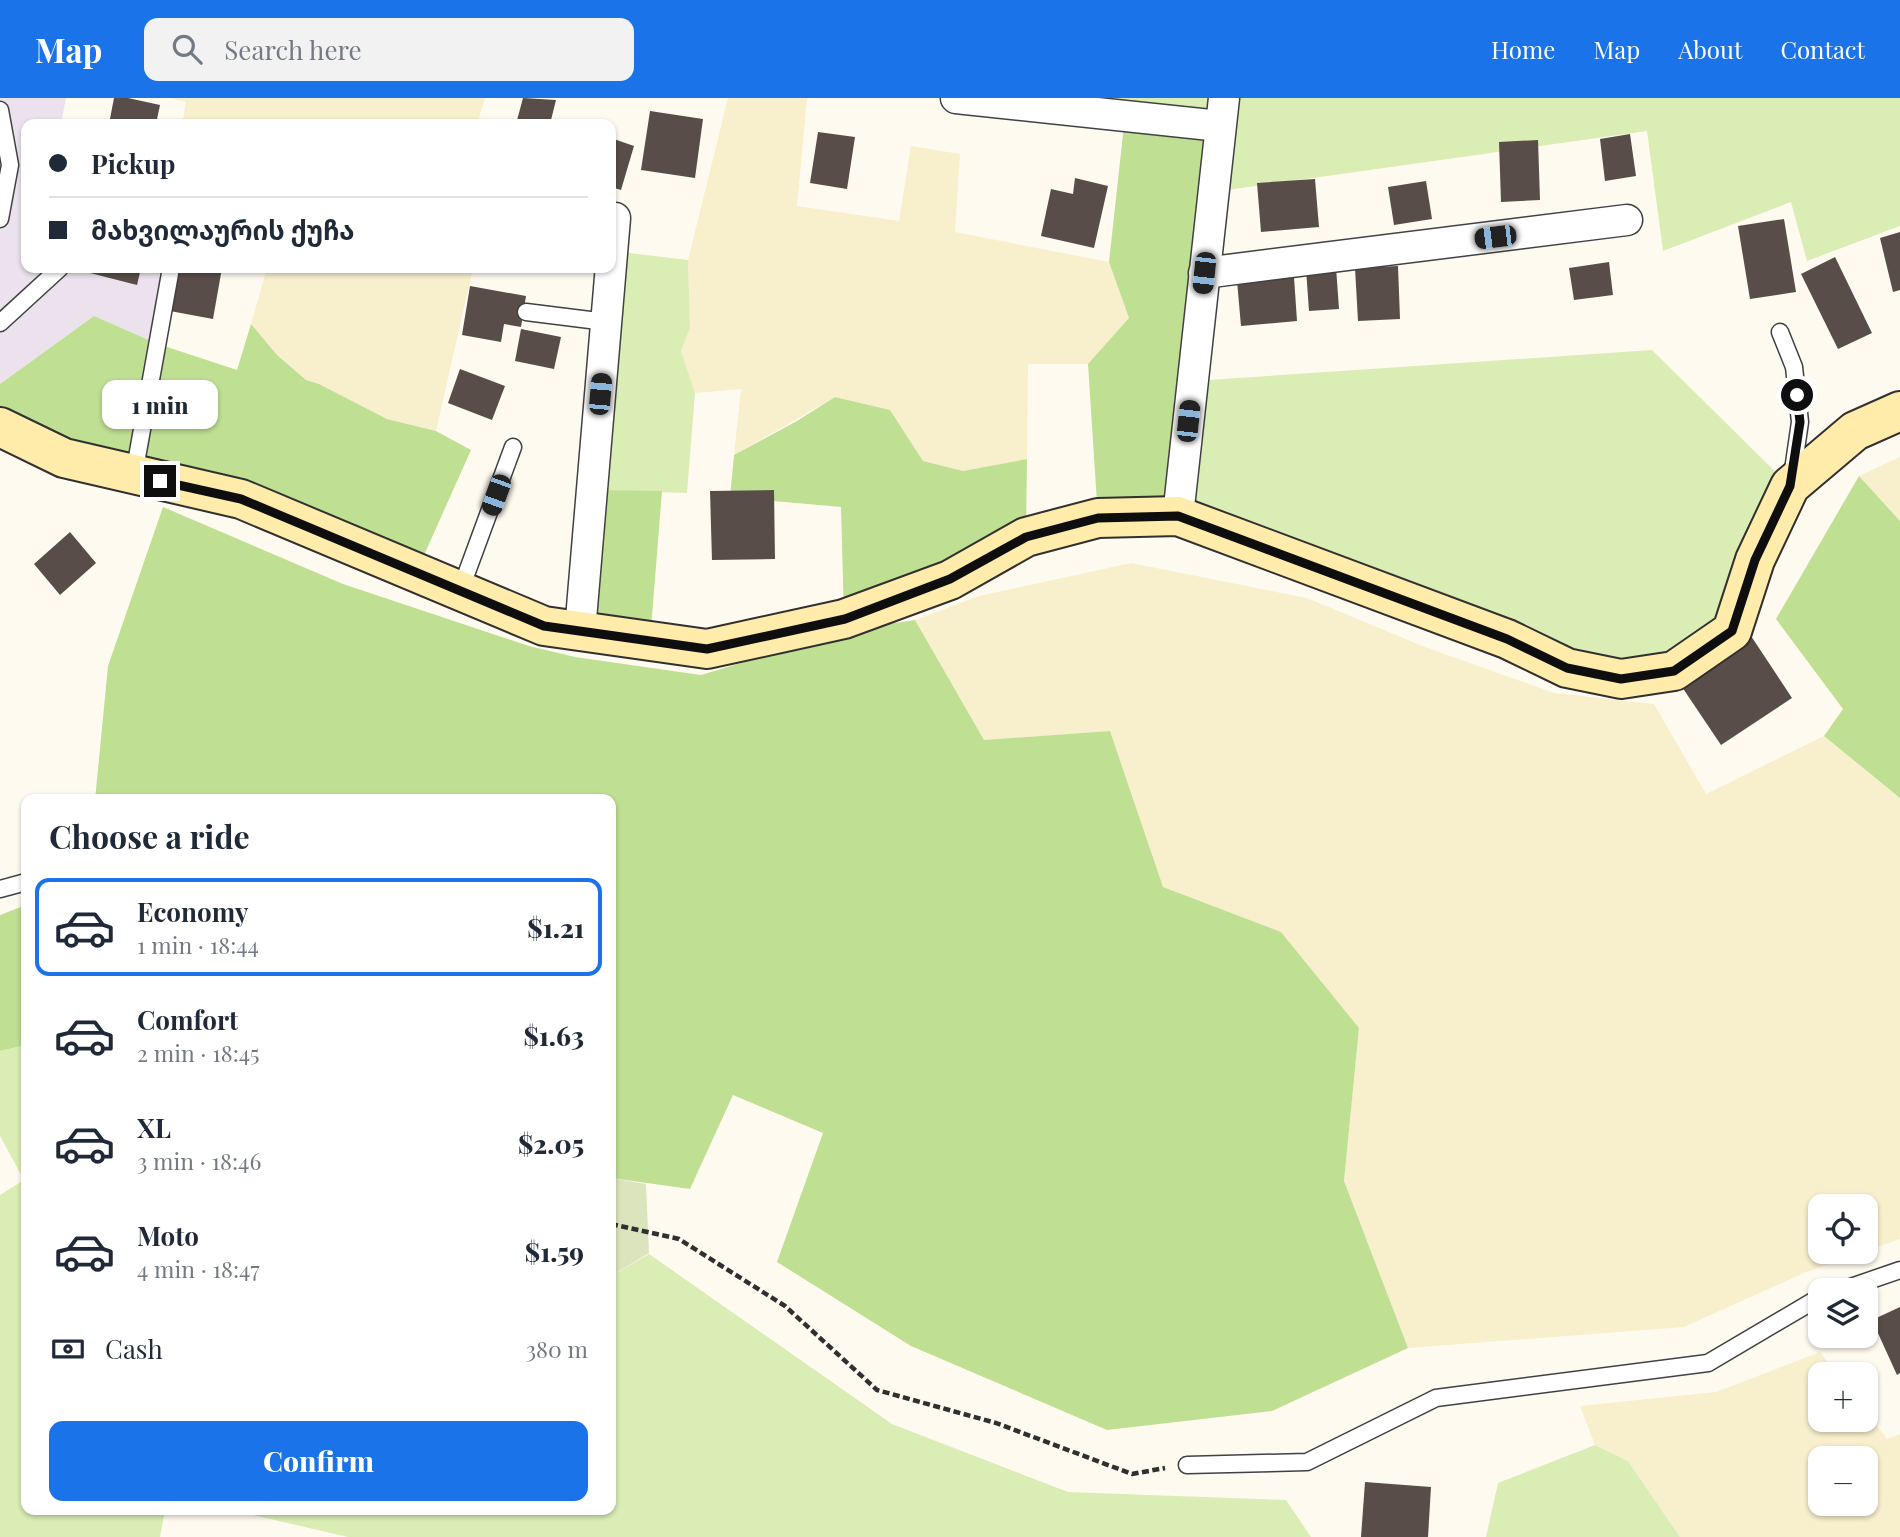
<!DOCTYPE html>
<meta charset="utf-8">
<style>
:root{--surface:#fff;--page:#f2f2f3;--text:#1f2937;--muted:#747a83;--line:#e0e1e3;--accent:#1a73e8}
body{margin:0;font-family:"Playfair Display","Noto Sans Georgian",serif;background:var(--page);color:var(--text);height:100vh;display:flex;flex-direction:column;font-size:26px;white-space:nowrap}
*{box-sizing:border-box;margin:0}
p{font-size:23px;color:var(--muted)}
.icon{flex:none;width:38px;height:38px;fill:none;stroke:currentColor;stroke-width:2;stroke-linecap:round;stroke-linejoin:round}
.map{position:relative;flex:1;overflow:hidden}
.sheet{position:absolute;left:21px;top:696px;width:595px;height:721px;display:flex;flex-direction:column;background:var(--surface);border-radius:14px;box-shadow:0 2px 5px #0004}
.sheet>*{flex:none}
.banner{position:absolute;left:21px;top:21px;width:595px;height:154px;border-radius:14px;box-shadow:0 2px 5px #0004;display:grid;align-content:center;height:154px;padding:0 28px;background:var(--surface)}
.fabs{position:absolute;left:1808px;top:1096px;display:grid;gap:14px}
.fabs a{display:grid;place-items:center;width:70px;height:70px;border-radius:14px;background:var(--surface);box-shadow:0 2px 5px #0004;font-size:35px}
.end{position:absolute;width:32px;height:32px;margin:-16px;border:9px solid #0e0e0e;background:#fff;box-shadow:0 0 0 4px #fff}
.from{border-radius:50%}
.bubble{position:absolute;height:49px;border-radius:14px;background:var(--surface);box-shadow:0 2px 5px #0004;font-size:23px;font-weight:800;line-height:49px;text-align:center}
.car{position:absolute;width:21px;height:42px;margin:-21px -10px;border-radius:9px;box-shadow:0 0 5px 2px #0007;background:linear-gradient(#222 24%,#8ab4d8 0 40%,#222 0 76%,#8ab4d8 0 86%,#222 0)}
.banner b{display:flex;align-items:center;gap:24px;height:66px;font-size:26px}
.banner b+b{border-top:2px solid var(--line)}
.banner i{width:18px;height:18px;background:var(--text)}
ul{padding:0;list-style:none}
li{display:flex;align-items:center;gap:21px;height:98px;margin:0 14px 10px;padding:0 14px;border:4px solid transparent;border-radius:14px}
li div{flex:1}
li b{display:block;font-size:26px}
li em{font-style:normal;font-weight:800}
li.selected{border-color:var(--accent)}
li>.icon{width:63px;height:63px;stroke-width:1.5}
h2{padding:0 28px;font-size:32px;line-height:84px}
.pay{display:flex;align-items:center;gap:18px;height:77px;padding:0 28px;font-size:26px}
.pay p{margin-inline-start:auto}
.primary-button{display:flex;gap:14px;margin-top:auto;padding:14px 28px}
.primary-button a{flex:1;height:80px;border-radius:14px;background:var(--accent);color:#fff;font-size:28px;font-weight:800;line-height:80px;text-align:center}
header{display:flex;align-items:center;gap:42px;box-sizing:border-box;height:98px;padding:0 35px;background:var(--accent);color:#fff}
header strong{font-size:33px}
nav{display:flex;gap:38px;margin-inline-start:auto;font-size:24px}
.search{width:490px;height:63px;background:var(--page);display:flex;align-items:center;gap:18px;box-sizing:border-box;padding:0 24px;border-radius:14px;color:var(--muted);font-size:26px}
.map>svg:first-child{display:block}
</style>
<header>
<strong>Map</strong>
<div class="search"><svg class="icon" aria-label="search" viewBox="0 0 24 24"><circle cx="10" cy="10" r="6"/><path d="M15 15l6 6"/></svg>Search here</div>
<nav><a>Home</a><a>Map</a><a>About</a><a>Contact</a></nav>
</header>
<div class="map">
<svg width="1900" height="1439" viewBox="0 0 1900 1439">
<rect width="100%" height="100%" fill="#fffaef"/>
<path fill="#ebe2ed" d="M0,0H66L61,26H26V170H171L158,246L94,218L0,286Z"/>
<g fill="#f8efcd" fill-rule="evenodd">
<path d="M170,0H485L477,26H182L186,4Z"/>
<path d="M728,0H807L797,108L899,123L911,48L960,56L955,134L1109,164L1129,220L1088,266H1028L1027,361L963,373L923,363L890,312L835,299L734,357L741,291L695,295L681,253L690,230L688,162Z"/>
<path d="M267,170H473L436,333L387,321L319,286L306,282L277,257L251,226Z"/>
<path d="M1900,359V423L1859,378Z"/>
<path d="M1131,465L1307,500L1425,549L1554,595L1654,606L1706,696L1824,638L1900,700V1141L1866,1153V1108H1820V1153H1865L1804,1175L1684,1229L1408,1250L1344,1083L1359,930L1281,834L1163,789L1110,633L984,642L915,522L979,498Z"/>
<path d="M1820,1254L1837,1276H1820V1321H1866V1313L1887,1341L1900,1336V1439H1680L1628,1363L1595,1347L1580,1308L1716,1294ZM1820,1360H1866V1405H1820Z"/>
</g>
<g fill="#d9edb5">
<path d="M956,0H1900V128L1807,163L1791,104L1663,153L1647,33L1213,94L1220,29Z"/>
<path d="M612,153L688,162L690,230L681,253L695,295L687,395L592,392Z"/>
<path d="M1652,252L1790,388L1732,533L1621,581L1178,418L1193,283Z"/>
<path d="M26,947V1412H165L160,1439H0V1097L24,1082L0,1038V953Z"/>
<path d="M649,1156L892,1326L1068,1394L1286,1402L1311,1439H348L231,1412H611V1178Z"/>
<path d="M1595,1347L1628,1363L1680,1439H1486L1498,1385Z"/>
</g>
<g fill="#bfdf93">
<path d="M1125,18L1220,28L1178,418L1098,420L1088,266L1129,220L1109,164Z"/>
<path d="M94,218L158,246L237,272L251,226L277,257L306,282L319,286L387,321L436,333L471,352L416,475L0,329V286Z"/>
<path d="M835,299L890,312L923,363L963,373L1027,361L1026,439L844,521L841,409L730,399L734,357L797,323Z"/>
<path d="M1859,378L1900,423V700L1824,638L1843,611L1776,521Z"/>
<path d="M592,392L662,393L650,543L580,533Z"/>
<path d="M163,409L343,486L529,548L575,559L701,577L854,531L915,522L984,642L1110,633L1163,789L1281,834L1359,930L1344,1083L1408,1250L1272,1313L1107,1332L911,1248L777,1164L823,1035L733,997L690,1091L611,1080V702H95L108,568Z"/>
<path d="M26,807V947L0,953V817Z"/>
</g>
<path fill="#dce4be" d="M611,1080L646,1086L649,1155L611,1178Z"/>
<g fill="#584d49">
<path d="M114,0H128L160,7L156,26H109Z"/>
<path d="M523,0L556,2L550,26H516Z"/>
<path d="M650,13L703,21L695,80L641,72Z"/>
<path d="M818,34L855,39L847,91L810,85Z"/>
<path d="M1630,36L1636,78L1605,83L1600,41Z"/>
<path d="M611,40L634,48L621,92L611,89Z"/>
<path d="M1538,42L1540,102L1501,104L1499,44Z"/>
<path d="M1075,80L1108,88L1094,150L1041,138L1051,91L1073,96Z"/>
<path d="M1315,81L1319,129L1261,134L1257,85Z"/>
<path d="M1426,83L1432,121L1394,127L1388,89Z"/>
<path d="M1784,121L1796,194L1750,201L1738,128Z"/>
<path d="M1900,134V192L1893,194L1880,140Z"/>
<path d="M1835,159L1872,235L1838,251L1801,176Z"/>
<path d="M1609,164L1613,197L1574,202L1569,170Z"/>
<path d="M1398,168L1400,221L1358,223L1355,170Z"/>
<path d="M1336,169L1339,211L1309,213L1306,171Z"/>
<path d="M91,170H141L137,187L90,175Z"/>
<path d="M178,170H222L213,221L170,213Z"/>
<path d="M1294,179L1297,223L1241,228L1237,183Z"/>
<path d="M470,188L526,198L521,229L504,226L501,244L462,237Z"/>
<path d="M521,231L561,239L554,271L515,263Z"/>
<path d="M460,271L505,288L492,322L448,305Z"/>
<path d="M774,392L775,461L712,462L710,393Z"/>
<path d="M70,434L96,465L60,497L34,466Z"/>
<path d="M1751,538L1792,600L1721,647L1680,586Z"/>
<path d="M1900,1209V1275L1897,1277L1872,1222Z"/>
<path d="M1365,1384L1431,1389L1428,1439H1361Z"/>
</g>
<g fill="none" stroke-linecap="round" stroke-linejoin="round">
<defs>
<g id="lane">
<path d="M0,12L10,67L0,121"/>
<path d="M526,214L606,224"/>
<path d="M0,225L60,170"/>
<path d="M1780,234L1794,269L1800,324L1792,379"/>
<path d="M134,376L171,170"/>
<path d="M460,493L513,349"/>
<path d="M0,791L26,784"/>
<path d="M1842,1192L1900,1172"/>
<path d="M1187,1367L1307,1364L1436,1300L1708,1265L1820,1199"/>
</g>
<g id="street">
<path d="M956,0L1220,28"/>
<path d="M1204,175L1627,122"/>
<path d="M1178,418L1224,0"/>
<path d="M580,533L615,120"/>
</g>
<path id="secondary" d="M0,329L64,360L241,401L544,528L707,551L844,521L950,482L1026,439L1098,420L1178,418L1507,541L1567,570L1621,581L1674,573L1732,533L1755,462L1790,388L1855,333L1900,313"/>
</defs>
<use href="#lane" stroke="#414141" stroke-width="19"/>
<use href="#street" stroke="#414141" stroke-width="33"/>
<use href="#secondary" stroke="#303030" stroke-width="42"/>
<path stroke="#303030" stroke-width="4.5" stroke-dasharray="7 3.5" stroke-linecap="butt" d="M611,1126L679,1141L785,1208L877,1292L996,1325L1132,1376L1165,1370"/>
<use href="#lane" stroke="#fff" stroke-width="16"/>
<use href="#street" stroke="#fff" stroke-width="30"/>
<use href="#secondary" stroke="#ffebaa" stroke-width="38"/>
</g>
<g fill="none" stroke-linecap="round" stroke-linejoin="round">
<path stroke="#0e0e0e" stroke-width="9" d="M160,383L241,401L544,528L707,551L845,521L950,481L1026,439L1098,420L1178,418L1507,541L1567,570L1621,581L1674,573L1732,533L1755,462L1790,388L1800,324L1797,297"/>
</g>
</svg>
<div class="fabs">
<a><svg class="icon" aria-label="locate" viewBox="0 0 24 24"><circle cx="12" cy="12" r="6"/><path d="M12 2v4M12 18v4M2 12h4M18 12h4"/></svg></a>
<a><svg class="icon" aria-label="layers" viewBox="0 0 24 24"><path d="M12 4l9 5-9 5-9-5zM3 14l9 5 9-5"/></svg></a>
<a>+</a>
<a>−</a>
</div>
<i class="end from" style="left:1797px;top:297px"></i>
<i class="end" style="left:160px;top:383px"></i>
<div class="bubble" style="left:102px;top:282px;width:116px">1 min</div>
<i class="car" style="left:1495px;top:139px;rotate:263deg"></i>
<i class="car" style="left:1204px;top:175px;rotate:186deg"></i>
<i class="car" style="left:600px;top:296px;rotate:5deg"></i>
<i class="car" style="left:1188px;top:323px;rotate:6deg"></i>
<i class="car" style="left:496px;top:397px;rotate:200deg"></i>
<div class="banner">
<b><i class="from"></i>Pickup</b>
<b><i></i>მახვილაურის ქუჩა</b>
</div>
<section class="sheet">
<h2>Choose a ride</h2>
<ul>
<li class="selected"><svg class="icon" aria-label="car" viewBox="0 0 24 24"><path d="M5 17H2v-5l4-1 3-4h7l3 4 3 1v5h-3M9 17h6M6 11h13"/><circle cx="7" cy="17" r="2"/><circle cx="17" cy="17" r="2"/></svg><div><b>Economy</b><p>1 min · 18:44</p></div><em>$1.21</em></li>
<li><svg class="icon" aria-label="car" viewBox="0 0 24 24"><path d="M5 17H2v-5l4-1 3-4h7l3 4 3 1v5h-3M9 17h6M6 11h13"/><circle cx="7" cy="17" r="2"/><circle cx="17" cy="17" r="2"/></svg><div><b>Comfort</b><p>2 min · 18:45</p></div><em>$1.63</em></li>
<li><svg class="icon" aria-label="car" viewBox="0 0 24 24"><path d="M5 17H2v-5l4-1 3-4h7l3 4 3 1v5h-3M9 17h6M6 11h13"/><circle cx="7" cy="17" r="2"/><circle cx="17" cy="17" r="2"/></svg><div><b>XL</b><p>3 min · 18:46</p></div><em>$2.05</em></li>
<li><svg class="icon" aria-label="car" viewBox="0 0 24 24"><path d="M5 17H2v-5l4-1 3-4h7l3 4 3 1v5h-3M9 17h6M6 11h13"/><circle cx="7" cy="17" r="2"/><circle cx="17" cy="17" r="2"/></svg><div><b>Moto</b><p>4 min · 18:47</p></div><em>$1.59</em></li>
</ul>
<div class="pay"><svg class="icon" aria-label="cash" viewBox="0 0 24 24"><path d="M3 7h18v10H3z"/><circle cx="12" cy="12" r="2"/></svg>Cash<p>380 m</p></div>
<div class="primary-button"><a>Confirm</a></div>
</section>
</div>
